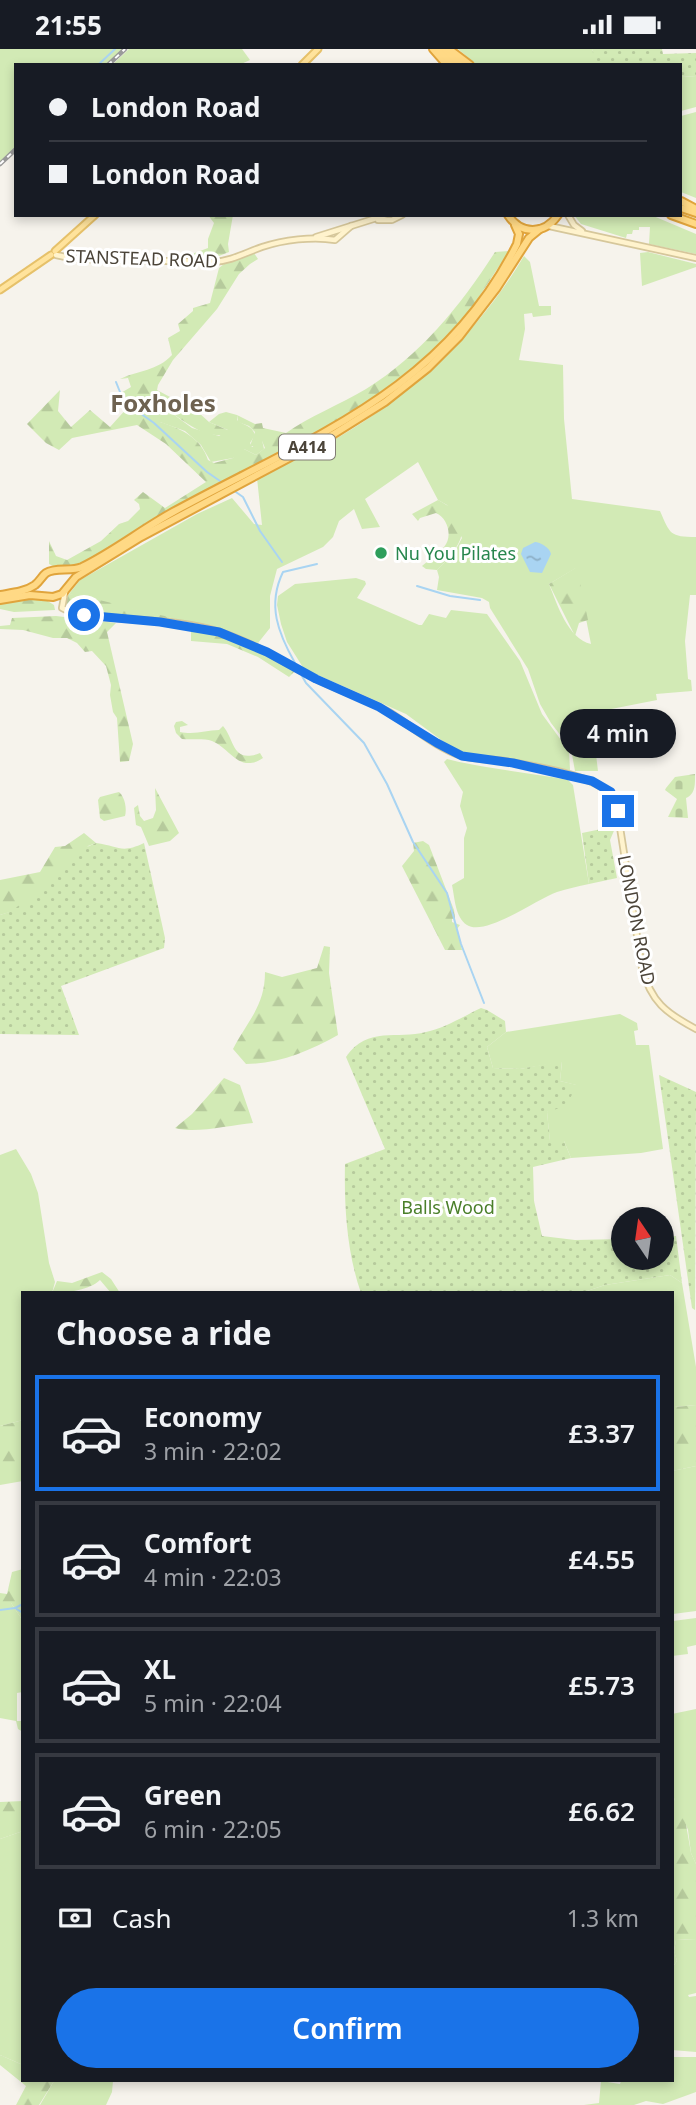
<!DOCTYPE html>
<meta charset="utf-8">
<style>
:root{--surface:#171b24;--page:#20242c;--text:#f1f3f6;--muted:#9ea1a6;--line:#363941;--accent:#1a73e8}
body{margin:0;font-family:"Noto Sans",sans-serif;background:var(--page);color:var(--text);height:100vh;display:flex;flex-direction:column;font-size:26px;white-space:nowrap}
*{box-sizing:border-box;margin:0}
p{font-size:23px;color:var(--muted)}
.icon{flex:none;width:38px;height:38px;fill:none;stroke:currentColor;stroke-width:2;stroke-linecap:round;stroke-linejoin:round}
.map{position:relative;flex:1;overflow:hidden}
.side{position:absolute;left:21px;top:1242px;width:653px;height:791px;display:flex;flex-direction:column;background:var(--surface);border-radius:0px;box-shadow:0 4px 10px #0003}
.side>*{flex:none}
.banner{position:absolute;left:14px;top:14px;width:668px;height:154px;border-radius:0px;box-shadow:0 4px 10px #0003;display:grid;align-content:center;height:154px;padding:0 35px;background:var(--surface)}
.needle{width:46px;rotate:347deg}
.buttons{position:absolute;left:611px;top:1158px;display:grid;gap:14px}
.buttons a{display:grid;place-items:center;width:63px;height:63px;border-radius:50%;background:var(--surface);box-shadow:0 4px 10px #0003;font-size:35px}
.end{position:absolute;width:32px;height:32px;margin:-16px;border:9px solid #1a73e8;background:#fff;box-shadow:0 0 0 4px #fff}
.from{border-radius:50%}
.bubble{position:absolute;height:49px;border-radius:24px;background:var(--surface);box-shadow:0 4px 10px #0003;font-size:23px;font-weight:600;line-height:49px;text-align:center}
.banner b{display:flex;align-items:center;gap:24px;height:66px;font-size:26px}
.banner b+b{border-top:2px solid var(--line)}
.banner i{width:18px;height:18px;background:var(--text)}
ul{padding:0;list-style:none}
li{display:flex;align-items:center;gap:21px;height:116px;margin:0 14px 10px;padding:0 21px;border:4px solid var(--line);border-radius:0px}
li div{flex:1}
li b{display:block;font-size:26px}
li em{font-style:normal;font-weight:600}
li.on{border-color:var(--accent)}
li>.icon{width:63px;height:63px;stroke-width:1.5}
h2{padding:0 35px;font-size:32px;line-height:84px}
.pay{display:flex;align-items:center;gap:18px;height:77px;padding:0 35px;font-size:26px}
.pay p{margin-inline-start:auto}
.primary-button{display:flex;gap:14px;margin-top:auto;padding:14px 35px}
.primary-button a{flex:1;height:80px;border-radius:42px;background:var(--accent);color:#fff;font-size:28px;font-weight:600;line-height:80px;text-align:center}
.status{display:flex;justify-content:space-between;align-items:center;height:49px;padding:0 35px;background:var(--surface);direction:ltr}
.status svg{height:19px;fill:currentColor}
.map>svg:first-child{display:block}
</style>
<div class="status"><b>21:55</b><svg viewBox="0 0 49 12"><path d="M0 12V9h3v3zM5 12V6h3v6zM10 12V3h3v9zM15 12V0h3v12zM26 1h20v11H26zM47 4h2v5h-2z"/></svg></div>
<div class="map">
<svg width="696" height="2056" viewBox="0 0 696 2056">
<defs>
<pattern id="forest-firs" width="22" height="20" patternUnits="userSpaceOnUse" patternTransform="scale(1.75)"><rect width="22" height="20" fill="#d2eab5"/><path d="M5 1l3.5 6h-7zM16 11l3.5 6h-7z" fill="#b6ca9c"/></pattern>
<pattern id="cemetery-stones" width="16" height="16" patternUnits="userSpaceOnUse" patternTransform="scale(1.75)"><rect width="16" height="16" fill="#d2eab5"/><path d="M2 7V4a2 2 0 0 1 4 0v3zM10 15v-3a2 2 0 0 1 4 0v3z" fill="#b6ca9c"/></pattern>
<pattern id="park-dots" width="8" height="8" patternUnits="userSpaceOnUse" patternTransform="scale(1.75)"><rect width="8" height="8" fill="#d2eab5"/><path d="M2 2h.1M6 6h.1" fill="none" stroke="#b6ca9c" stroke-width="1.8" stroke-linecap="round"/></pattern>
<pattern id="water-ripples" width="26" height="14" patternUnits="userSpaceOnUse" patternTransform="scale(1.75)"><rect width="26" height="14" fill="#a9d4f2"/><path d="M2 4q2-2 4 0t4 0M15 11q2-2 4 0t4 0" fill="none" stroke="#8caec5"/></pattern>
</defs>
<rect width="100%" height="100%" fill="#f6f3ec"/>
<g fill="#d2eab5" fill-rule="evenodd">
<path d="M0,0H124L106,16H16V99L0,113Z"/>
<path d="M129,0H242L250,11L239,16H112Z"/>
<path d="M458,0H592L593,3L616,16H477Z"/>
<path d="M696,27V58L681,62V28Z"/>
<path d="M696,63V149L681,143V67Z"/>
<path d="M574,166H651L696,185V205L649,195L650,178H639V181H633L632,185H627L626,189L581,175Z"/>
<path d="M648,203L696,215V218L642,237L640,204Z"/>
<path d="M524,207L530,213L539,257H551V266L533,268L532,264L524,265L525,280L519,311L563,316L564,370L572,450L660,462C670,485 670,488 696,488V546H690L685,592L688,630L691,631L692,642L656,645L657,651L591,664L598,722H575L571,700L551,674L540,655L528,620L490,559L489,553L482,549L437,541L439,528L437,521L454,504L462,489L447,456L438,451L418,413L365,450L380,478L362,480L354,460L339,472L333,488L323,498L277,520L270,547V579L258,594L214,579L69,545L80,531L197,465L232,449L254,475L262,476L257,429C288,413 322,399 352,380C421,337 482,278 524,207ZM576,519L591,595C568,590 557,555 549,535Z"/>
<path d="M226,363L237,366V371C244,377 252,376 255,386L250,394L252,398L262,391L264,400L256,406L244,400L233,409L211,413L201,396L185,382L160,373L159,370L161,366L173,365L192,379L219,387L228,381L209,373L219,365Z"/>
<path d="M356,529L365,532L366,535L357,549L419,576H422L429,565L446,569L451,561L487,565L520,612L542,665L569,702L570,721L467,705L448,696L406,665L304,620L287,593L281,575L277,556L278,547L295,535Z"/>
<path d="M447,710C486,720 527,723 568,731L573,736L589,835C578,837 567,840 557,843C537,850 485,888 467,876C455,868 455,850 452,836L464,829V789L467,779L460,757L463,743L444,713Z"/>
<path d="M620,965L637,974L638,981L634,982L636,996H649L663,1100L641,1104L571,1109L564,1092L550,1093L547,1063L576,1036L560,1032L562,1013L520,1020L493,1019L487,998L506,983Z"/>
<path d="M16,1100L31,1125L38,1144L49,1214L55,1233L52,1244H23V1371L0,1377V1106Z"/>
<path d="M670,1226L682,1234L696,1318V1356L674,1358L672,1339V1244H581L605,1236Z"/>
<path d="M696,1417V1562L673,1565V1572L696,1569V1596L687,1598L688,1605L672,1607V1422Z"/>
<path d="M0,1554H11L23,1572V1643L17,1644V1672H23V1683L18,1680L16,1672L0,1669Z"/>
<path d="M696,1660V1815L691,1804L688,1781L675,1749L672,1757V1665Z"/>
<path d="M23,1782V2016L0,2006V1790Z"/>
<path d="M696,1890V1944L688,1946L689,1948L696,1947V2003L672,2001V1919L677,1912L674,1902L676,1891Z"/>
<path d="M672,2008H696V2043L663,2055L646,2052L634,2056H584L599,2054L601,2032L620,2035L621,2032H672Z"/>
<path d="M54,2032H113L112,2043L106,2056H40Z"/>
</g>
<g fill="url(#forest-firs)">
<path d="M208,166H233L228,195L229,203L214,209H190L192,205L208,199V190L214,174Z"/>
<path d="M509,202L471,260L450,284L428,307L384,344L326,380L150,472L77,518L57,519L49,515V492L56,507L67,511L101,492L119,475L128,472L140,460L139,455L134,451L143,443L165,459L206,433L166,395L137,376L72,389L59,401L46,394L27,375L60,341L58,362L71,378L90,361L110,378L128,358L119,345L131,338L128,329L120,330C139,321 157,322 172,306L168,289L180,282L178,275L193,262V259L210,254L219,219L224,215L254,204L258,210L250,215L239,225L217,260L173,311L158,336L157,341L198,363L209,373L232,383C210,393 191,377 173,365L161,366L160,373C182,380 201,389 208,411L214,414L233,409L238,400H244L256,406L265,399L262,392L256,397H250L255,383L249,377L238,373L237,366L255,375L262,374L263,379L286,384C308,368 341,355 366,340C421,306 461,256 495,203Z"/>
<path d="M438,451C478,471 462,497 437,521L426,520L422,517C429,511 438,505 444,498C453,488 448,469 436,464L420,469L418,472L412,465Z"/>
<path d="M577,518L588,571L579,574L575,587L549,535Z"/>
<path d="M69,545L79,546L193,574L69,561L65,551Z"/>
<path d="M36,550L46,551L54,556L55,561L14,563L0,560V554Z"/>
<path d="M56,567L116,574L107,583L133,695L129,712L120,713L117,669L113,663L110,646L111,636L106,617L92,602L85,603L77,594L67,589H53L23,581L0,580V577L10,576L12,569Z"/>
<path d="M191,582C228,585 265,602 295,622L289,628L258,608L227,595L191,592Z"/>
<path d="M182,672L188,676L180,678V683C196,686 206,681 219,681L223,677C235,691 232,715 260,704L263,709C239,725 230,699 212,692C204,689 191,691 182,690L176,684L174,677L176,673Z"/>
<path d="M155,739L179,784L170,792L149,797L141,778L136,776L134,759L138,756L140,767L144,772L153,769L156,761Z"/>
<path d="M115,744L119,743C125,748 127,760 125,767L104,772L100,769L98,751L100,748Z"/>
<path d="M84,784L96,794L88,797L63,847L0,866V831L40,823L55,798L65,797Z"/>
<path d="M423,792L429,796L454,861L455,869L452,870V873L460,876L457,880L462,901H445L402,817L414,802L413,794Z"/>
<path d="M324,897L330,898L329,924L338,986C309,1002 279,1015 246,1015L233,1000C248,971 265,957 265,923L282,928L317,919Z"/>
<path d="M224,1029L240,1036L253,1074C230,1076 195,1085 175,1079L192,1065Z"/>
<path d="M102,1223L111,1230L120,1244H111L100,1231C90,1241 66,1244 52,1244L57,1232L72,1234Z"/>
<path d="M672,1340L675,1358L696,1356V1417L672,1422Z"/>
<path d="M23,1371V1432L0,1436V1377Z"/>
<path d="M23,1520V1572L11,1554H0V1544L7,1545L12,1523Z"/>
<path d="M681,1747L691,1804L696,1815V1890L676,1891L674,1901L677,1912L672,1919V1757L675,1749Z"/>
<path d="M23,1752V1782L0,1790V1753Z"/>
<path d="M0,2006L23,2016V2032H54L39,2056H16L26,2037L0,2016Z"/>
</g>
<path fill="url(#cemetery-stones)" d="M695,725C695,734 696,745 686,749L688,769L668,768L677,750L665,741L666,739L675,728Z"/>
<g fill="url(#park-dots)">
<path d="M592,0H662L663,5L696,4V27L681,28V16H596Z"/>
<path d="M616,777L610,791L617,829L589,835L582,784Z"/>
<path d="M96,794C119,797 121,805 144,794L165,889L164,899L61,937L79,986L0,985V866L9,863L49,837L53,828L75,803Z"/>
<path d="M481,959L487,961L505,972L506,983L487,998L493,1019L520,1020L562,1012L560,1032L577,1036L566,1057L547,1063L550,1092H564L571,1109L533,1118L534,1152L542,1187L575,1191L623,1190V1209H662V1188L676,1187L682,1234L670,1226L605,1236L581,1244H361C347,1204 344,1158 345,1115L385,1100L346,1008C368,976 397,991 426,983C445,979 464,967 481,959Z"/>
<path d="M659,1026L696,1043L695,1261L692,1259Z"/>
</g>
<path fill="url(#water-ripples)" d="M535,493C540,493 550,499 551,505L542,524L530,523L521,505L523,499Z"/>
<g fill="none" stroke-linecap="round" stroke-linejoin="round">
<g stroke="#a9d4f2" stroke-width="2">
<path d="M98,16L115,0"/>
<path d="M116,333L122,348L130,357"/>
<path d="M133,359L154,374L207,423L220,432"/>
<path d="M233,441L243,448L260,482L282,513"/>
<path d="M417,537L450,547L480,551"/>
<path d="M295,614C278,584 267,556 283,523L317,515"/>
<path d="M302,627L306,634L364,694L387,735L413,793L447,844L461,895L484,954"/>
<path d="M15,1559L23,1564"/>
<path d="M0,1561L15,1559L23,1555"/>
</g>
<defs>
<g id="secondary">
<path d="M568,166L574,176L582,182"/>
<path d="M378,171H392L402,166"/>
<path d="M549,177L696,209"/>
<path d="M316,188L386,166"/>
<path d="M56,206L75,210L213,213C231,212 245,204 262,198C283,191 313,187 335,191L351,177"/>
<path d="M65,543L62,559L72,564C121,573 173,568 220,583C255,594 284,614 316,630C340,642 366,650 389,663C413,678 436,699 462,707C476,711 491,710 505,712C532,717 605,726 616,753L642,919C651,953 666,964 696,980"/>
</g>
<g id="primary">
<path d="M302,16L318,0"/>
<path d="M55,202L95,166"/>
<path d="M0,241L51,206"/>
</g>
<g id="trunk">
<path d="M433,0L447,16"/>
<path d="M438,0L454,16"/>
<path d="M445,0L461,16"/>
<path d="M449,0L470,16"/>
<path d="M681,152L696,160"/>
<path d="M681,159L696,164"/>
<path d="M508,166C521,186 544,186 558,166"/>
<path d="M671,166L696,175"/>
<path d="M0,546C12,544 25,543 35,536C40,532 42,527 46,524C56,518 71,523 82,518C113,503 142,480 173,463C308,389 443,343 517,195L519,185L515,176"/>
<path d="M0,551L30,546L53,548L62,545L76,528L141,488L334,385L385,353L428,319L459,288L496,240L529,189L540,180"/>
</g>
</defs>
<use href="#secondary" stroke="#d6c79b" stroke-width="8"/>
<use href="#primary" stroke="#e6c16a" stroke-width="9"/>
<use href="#trunk" stroke="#e0a43c" stroke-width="10"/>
<use href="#secondary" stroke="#fff3cd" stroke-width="4.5"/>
<use href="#primary" stroke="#ffe39c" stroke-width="5"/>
<use href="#trunk" stroke="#ffd985" stroke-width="6"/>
<defs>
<g id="rail">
<path d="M108,16L125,0"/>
<path d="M0,115L16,100"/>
</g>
</defs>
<use href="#rail" stroke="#9a9a9a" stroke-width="4.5"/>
<use href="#rail" stroke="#fff" stroke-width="2" stroke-dasharray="5" stroke-linecap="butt"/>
</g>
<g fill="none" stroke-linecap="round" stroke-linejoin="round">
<path stroke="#1a73e8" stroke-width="9" d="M84,566L160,573L219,583L267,603L316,630L379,658L437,694L462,707L513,714L592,732L611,743L618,762"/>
</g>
<circle fill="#2e9e5b" stroke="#fff" stroke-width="2.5" cx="381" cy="504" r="7"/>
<g text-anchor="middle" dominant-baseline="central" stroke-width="6" stroke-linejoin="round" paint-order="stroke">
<rect fill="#fff" stroke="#817c74" stroke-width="2" x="279" y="385.5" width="56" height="25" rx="5"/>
<g font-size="16" font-weight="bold" fill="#4b4439">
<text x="307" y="398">A414</text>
</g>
<g font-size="18" fill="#4b4439" stroke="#fff">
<text transform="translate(142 209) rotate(2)">STANSTEAD ROAD</text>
<text transform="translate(637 871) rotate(79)">LONDON ROAD</text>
</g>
<g font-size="18" fill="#27864d" stroke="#fff" text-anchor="start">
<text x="395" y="504">Nu You Pilates</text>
</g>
<g font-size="18" fill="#4a7f2a" stroke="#fff">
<text x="448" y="1158">Balls Wood</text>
</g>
<g font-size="24" font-weight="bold" fill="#6e6250" stroke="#fff">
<text x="163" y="353">Foxholes</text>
</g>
</g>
</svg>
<div class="buttons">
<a><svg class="needle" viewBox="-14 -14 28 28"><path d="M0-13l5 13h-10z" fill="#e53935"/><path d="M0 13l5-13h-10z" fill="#9ea1a6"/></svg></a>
</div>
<i class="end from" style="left:84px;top:566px"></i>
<i class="end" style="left:618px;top:762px"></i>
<div class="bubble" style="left:560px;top:660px;width:116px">4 min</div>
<div class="banner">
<b><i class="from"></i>London Road</b>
<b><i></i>London Road</b>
</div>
<section class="side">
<h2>Choose a ride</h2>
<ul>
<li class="on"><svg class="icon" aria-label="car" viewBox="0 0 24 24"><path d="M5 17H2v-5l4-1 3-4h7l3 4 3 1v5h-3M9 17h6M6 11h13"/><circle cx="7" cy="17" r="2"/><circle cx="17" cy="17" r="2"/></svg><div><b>Economy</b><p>3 min · 22:02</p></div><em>£3.37</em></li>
<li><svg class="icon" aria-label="car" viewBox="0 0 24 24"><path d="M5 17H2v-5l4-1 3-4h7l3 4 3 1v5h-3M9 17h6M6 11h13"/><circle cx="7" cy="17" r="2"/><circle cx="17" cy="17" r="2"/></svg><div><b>Comfort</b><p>4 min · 22:03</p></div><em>£4.55</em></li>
<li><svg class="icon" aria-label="car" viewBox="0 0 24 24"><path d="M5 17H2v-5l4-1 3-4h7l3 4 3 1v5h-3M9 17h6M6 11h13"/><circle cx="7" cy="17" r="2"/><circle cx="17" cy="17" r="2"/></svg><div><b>XL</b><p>5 min · 22:04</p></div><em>£5.73</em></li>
<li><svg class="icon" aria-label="car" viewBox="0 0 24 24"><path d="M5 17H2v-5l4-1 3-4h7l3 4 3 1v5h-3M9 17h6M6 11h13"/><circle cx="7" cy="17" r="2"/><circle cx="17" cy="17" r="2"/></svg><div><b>Green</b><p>6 min · 22:05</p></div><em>£6.62</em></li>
</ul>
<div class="pay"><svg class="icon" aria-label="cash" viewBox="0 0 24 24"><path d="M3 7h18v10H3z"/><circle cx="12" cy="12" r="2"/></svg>Cash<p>1.3 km</p></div>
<div class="primary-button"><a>Confirm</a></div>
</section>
</div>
